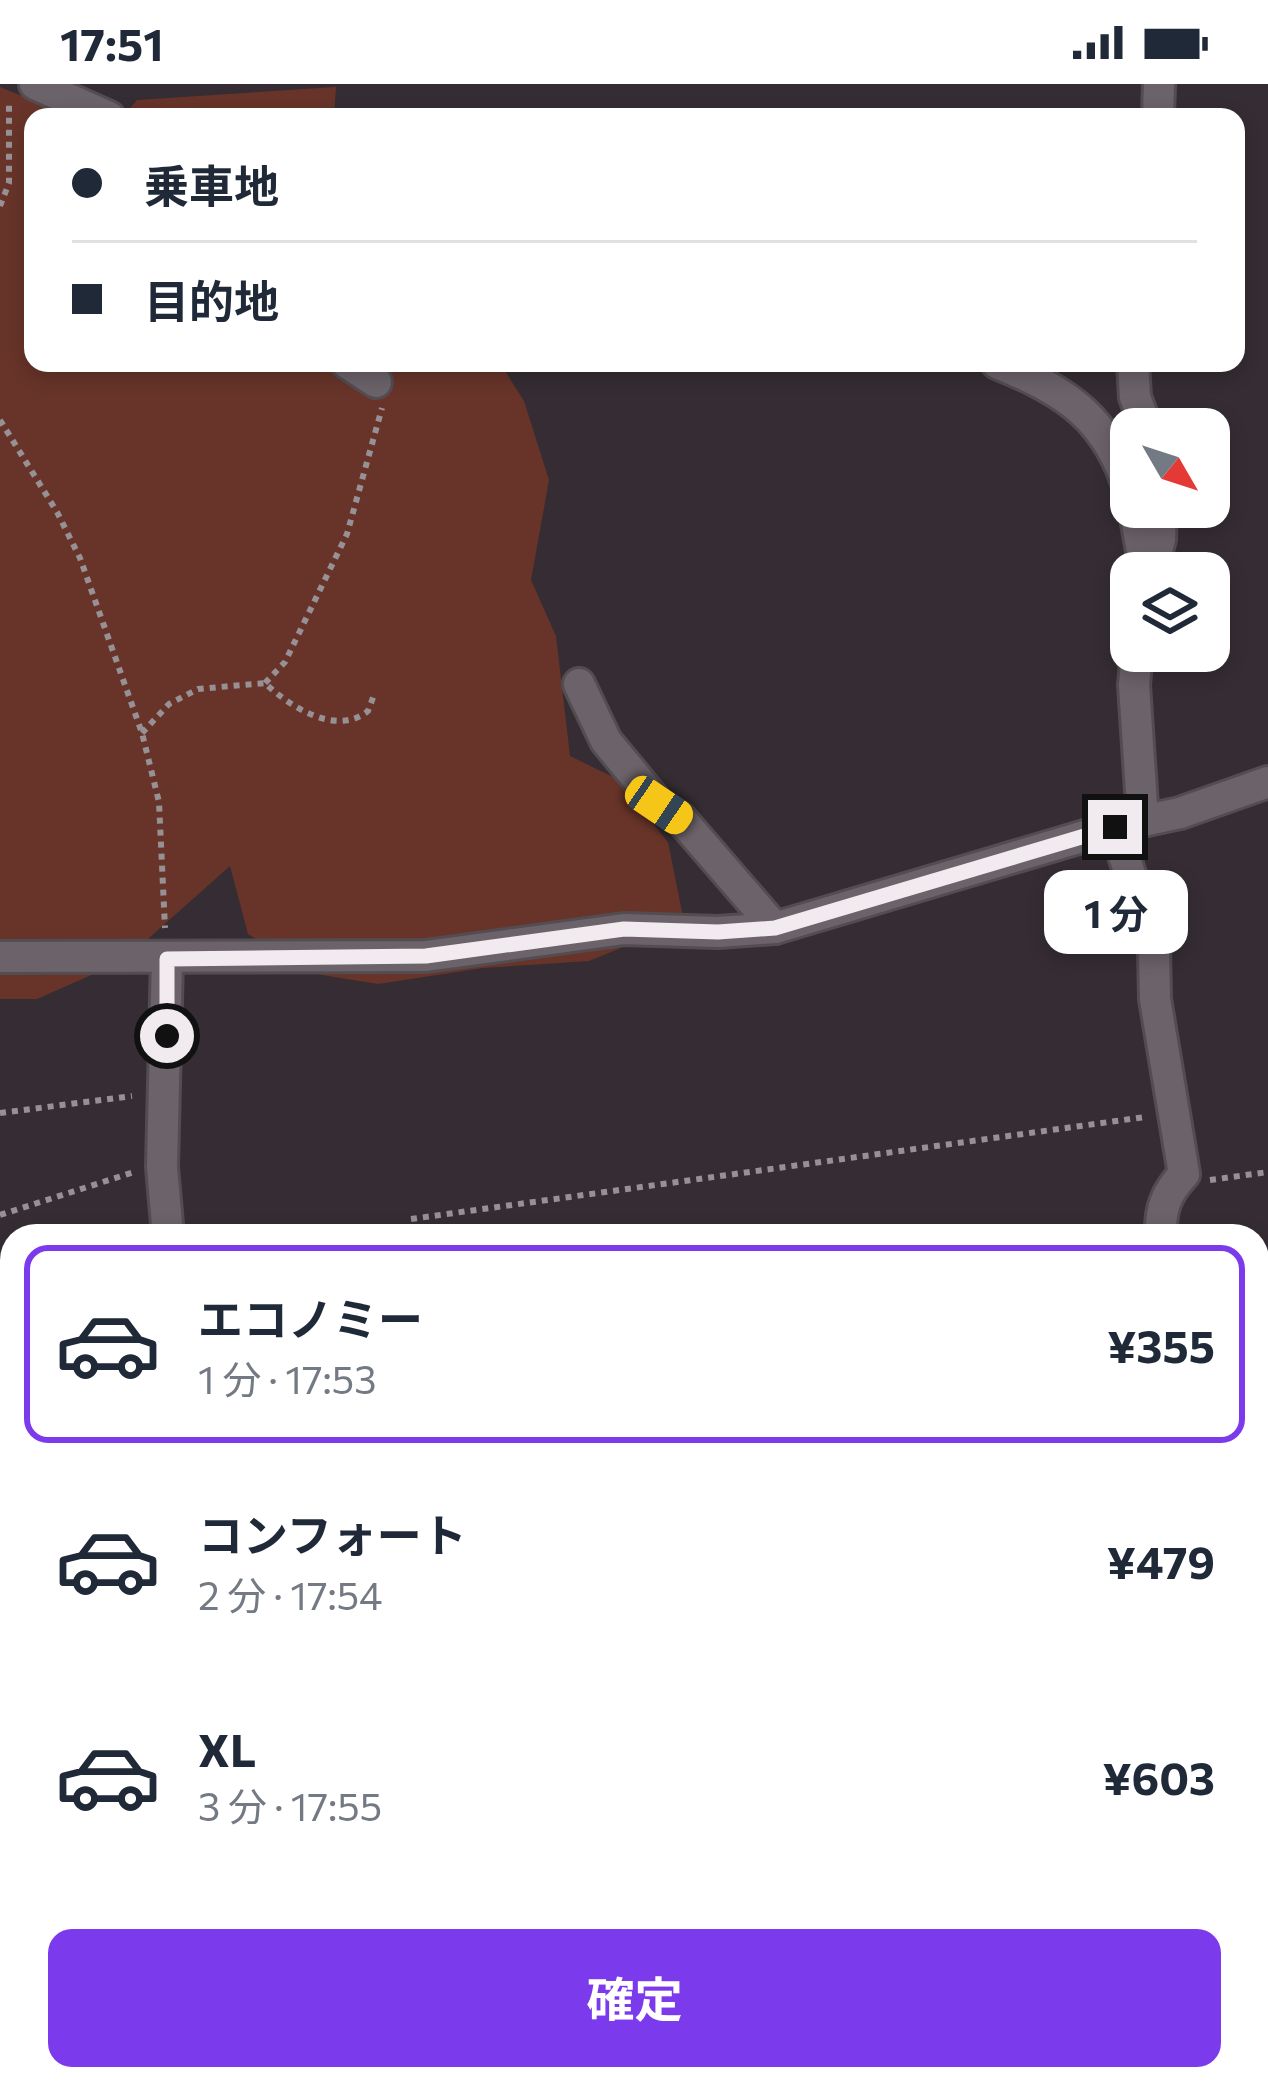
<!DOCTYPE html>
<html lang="ja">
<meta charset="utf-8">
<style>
:root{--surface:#fff;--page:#f6f6f7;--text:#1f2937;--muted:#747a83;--line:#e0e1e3;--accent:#7c3aed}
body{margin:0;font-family:Commissioner,"Noto Sans JP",sans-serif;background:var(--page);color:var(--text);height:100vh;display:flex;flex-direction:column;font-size:45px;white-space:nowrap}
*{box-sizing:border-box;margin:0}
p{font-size:39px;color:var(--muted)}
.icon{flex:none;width:66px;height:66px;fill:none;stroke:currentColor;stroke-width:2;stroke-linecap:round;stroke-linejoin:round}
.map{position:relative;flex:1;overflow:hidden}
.details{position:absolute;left:0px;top:1140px;width:1269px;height:867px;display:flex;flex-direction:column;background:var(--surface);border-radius:36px 36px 0 0;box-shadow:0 6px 18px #0003}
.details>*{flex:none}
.guide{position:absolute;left:24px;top:24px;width:1221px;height:264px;border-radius:24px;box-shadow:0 6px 18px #0003;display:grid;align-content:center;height:264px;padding:0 48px;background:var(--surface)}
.needle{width:78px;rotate:129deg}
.tools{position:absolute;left:1110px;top:324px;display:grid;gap:24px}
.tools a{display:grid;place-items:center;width:120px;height:120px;border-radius:24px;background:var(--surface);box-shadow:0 6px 18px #0003;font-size:60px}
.end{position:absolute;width:54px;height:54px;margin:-27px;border:15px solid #f1ebf0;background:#111;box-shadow:0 0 0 6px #111}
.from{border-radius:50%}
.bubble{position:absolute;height:84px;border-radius:24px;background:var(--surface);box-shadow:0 6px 18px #0003;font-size:39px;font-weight:700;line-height:84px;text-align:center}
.car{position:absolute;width:36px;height:72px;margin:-36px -18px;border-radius:15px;box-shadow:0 0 9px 3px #0007;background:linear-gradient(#f5c518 24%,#345 0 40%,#f5c518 0 76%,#345 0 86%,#f5c518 0)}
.guide b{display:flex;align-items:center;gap:42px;height:114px;font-size:45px}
.guide b+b{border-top:3px solid var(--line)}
.guide i{width:30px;height:30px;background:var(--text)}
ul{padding:21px 0 0;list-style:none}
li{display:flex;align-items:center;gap:36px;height:198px;margin:0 24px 18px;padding:0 24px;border:6px solid transparent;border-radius:24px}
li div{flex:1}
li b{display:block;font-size:45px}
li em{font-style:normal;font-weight:700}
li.current{border-color:var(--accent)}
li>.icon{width:108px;height:108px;stroke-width:1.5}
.primary-button{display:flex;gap:24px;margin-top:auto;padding:24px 48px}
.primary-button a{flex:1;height:138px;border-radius:24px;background:var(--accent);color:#fff;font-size:48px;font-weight:700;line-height:138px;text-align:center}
.status{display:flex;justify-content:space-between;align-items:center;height:84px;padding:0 60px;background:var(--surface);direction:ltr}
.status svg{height:33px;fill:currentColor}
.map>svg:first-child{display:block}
</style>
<div class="status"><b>17:51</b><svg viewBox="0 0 49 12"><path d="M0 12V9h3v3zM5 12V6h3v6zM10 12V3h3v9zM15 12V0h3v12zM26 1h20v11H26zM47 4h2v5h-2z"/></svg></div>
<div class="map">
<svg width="1268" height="2005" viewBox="0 0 1268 2005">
<rect width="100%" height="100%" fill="#352d33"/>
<g fill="#683429">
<path d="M0,3L63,29L62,33H33V279H500L524,317L549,396L531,496L556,552L570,672L615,694L668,758L684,838L589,877L483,884L378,900L316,890L248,850L230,782L123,877L37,915H0Z"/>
<path d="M336,3L334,33H123L137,16Z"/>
</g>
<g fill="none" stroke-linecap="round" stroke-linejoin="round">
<defs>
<g id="service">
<path d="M1257,1389L1268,1386"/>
<path d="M1268,1526V1533"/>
<path d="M1257,1622L1268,1613"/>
</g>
<g id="minor">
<path d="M35,0L109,33"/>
<path d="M1158,33L1159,0"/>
<path d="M347,279L376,298"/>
<path d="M997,279C1068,308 1109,335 1131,411"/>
<path d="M1133,279L1135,313L1147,345"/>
<path d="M1134,423L1146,489"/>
<path d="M1151,489L1160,455L1161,423"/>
<path d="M1137,567L1134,601L1143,737"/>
<path d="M579,600L606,657L659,721L681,735L775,844"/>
<path d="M1115,743L1154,866L1155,915L1184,1090C1166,1109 1160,1125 1161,1152"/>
<path d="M0,873L426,872L624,845L718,848L775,844L1115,743L1180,729L1268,698"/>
<path d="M167,875L162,1083L168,1152"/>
<path d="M0,1704L12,1690"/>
<path d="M1257,1859L1268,1867"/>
<path d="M307,2005L342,1995"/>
</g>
</defs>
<use href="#service" stroke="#534d52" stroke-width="24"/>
<use href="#minor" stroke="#534d52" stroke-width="36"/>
<g stroke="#979095" stroke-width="6" stroke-dasharray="6 6" stroke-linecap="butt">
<path d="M0,122L9,99V16"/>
<path d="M0,336L57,428L80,474L142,649L159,718L165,844"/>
<path d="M265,599L285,578L347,450L382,324"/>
<path d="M142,649L169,620L198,605L265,599C289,622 336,653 368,627L374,611"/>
<path d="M0,1029L132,1012"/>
<path d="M1210,1096L1268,1088"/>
<path d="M0,1131L134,1088"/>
<path d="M411,1135L1145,1033"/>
<path d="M0,1368L12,1370"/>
<path d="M0,2003L24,1995"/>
</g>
<use href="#service" stroke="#6c636a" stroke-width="18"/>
<use href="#minor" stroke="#6c636a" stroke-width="30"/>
</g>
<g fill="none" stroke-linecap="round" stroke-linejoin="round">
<path stroke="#f1ebf0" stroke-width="15" d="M167,952V875L426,872L624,845L718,848L775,844L1115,743"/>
</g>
</svg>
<div class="tools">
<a><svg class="needle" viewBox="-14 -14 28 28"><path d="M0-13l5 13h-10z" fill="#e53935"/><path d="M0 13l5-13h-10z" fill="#747a83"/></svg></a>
<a><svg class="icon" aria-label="layers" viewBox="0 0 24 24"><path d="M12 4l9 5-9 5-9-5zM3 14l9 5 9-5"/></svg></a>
</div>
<i class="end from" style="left:167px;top:952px"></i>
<i class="end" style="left:1115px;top:743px"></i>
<div class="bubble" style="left:1044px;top:786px;width:144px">1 分</div>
<i class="car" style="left:659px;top:721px;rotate:124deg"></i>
<div class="guide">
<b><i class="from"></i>乗車地</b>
<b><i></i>目的地</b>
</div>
<section class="details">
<ul>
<li class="current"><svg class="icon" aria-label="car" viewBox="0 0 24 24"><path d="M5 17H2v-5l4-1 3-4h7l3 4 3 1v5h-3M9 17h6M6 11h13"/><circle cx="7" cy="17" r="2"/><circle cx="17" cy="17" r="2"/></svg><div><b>エコノミー</b><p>1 分 · 17:53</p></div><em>¥355</em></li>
<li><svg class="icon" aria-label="car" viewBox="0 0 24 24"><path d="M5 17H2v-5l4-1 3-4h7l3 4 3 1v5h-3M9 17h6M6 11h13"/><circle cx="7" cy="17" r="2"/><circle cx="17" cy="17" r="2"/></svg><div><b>コンフォート</b><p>2 分 · 17:54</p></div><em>¥479</em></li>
<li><svg class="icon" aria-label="car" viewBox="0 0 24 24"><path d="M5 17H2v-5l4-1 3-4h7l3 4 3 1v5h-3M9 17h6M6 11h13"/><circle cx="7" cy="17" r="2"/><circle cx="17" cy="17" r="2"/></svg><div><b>XL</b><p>3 分 · 17:55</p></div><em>¥603</em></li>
</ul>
<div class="primary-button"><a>確定</a></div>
</section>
</div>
